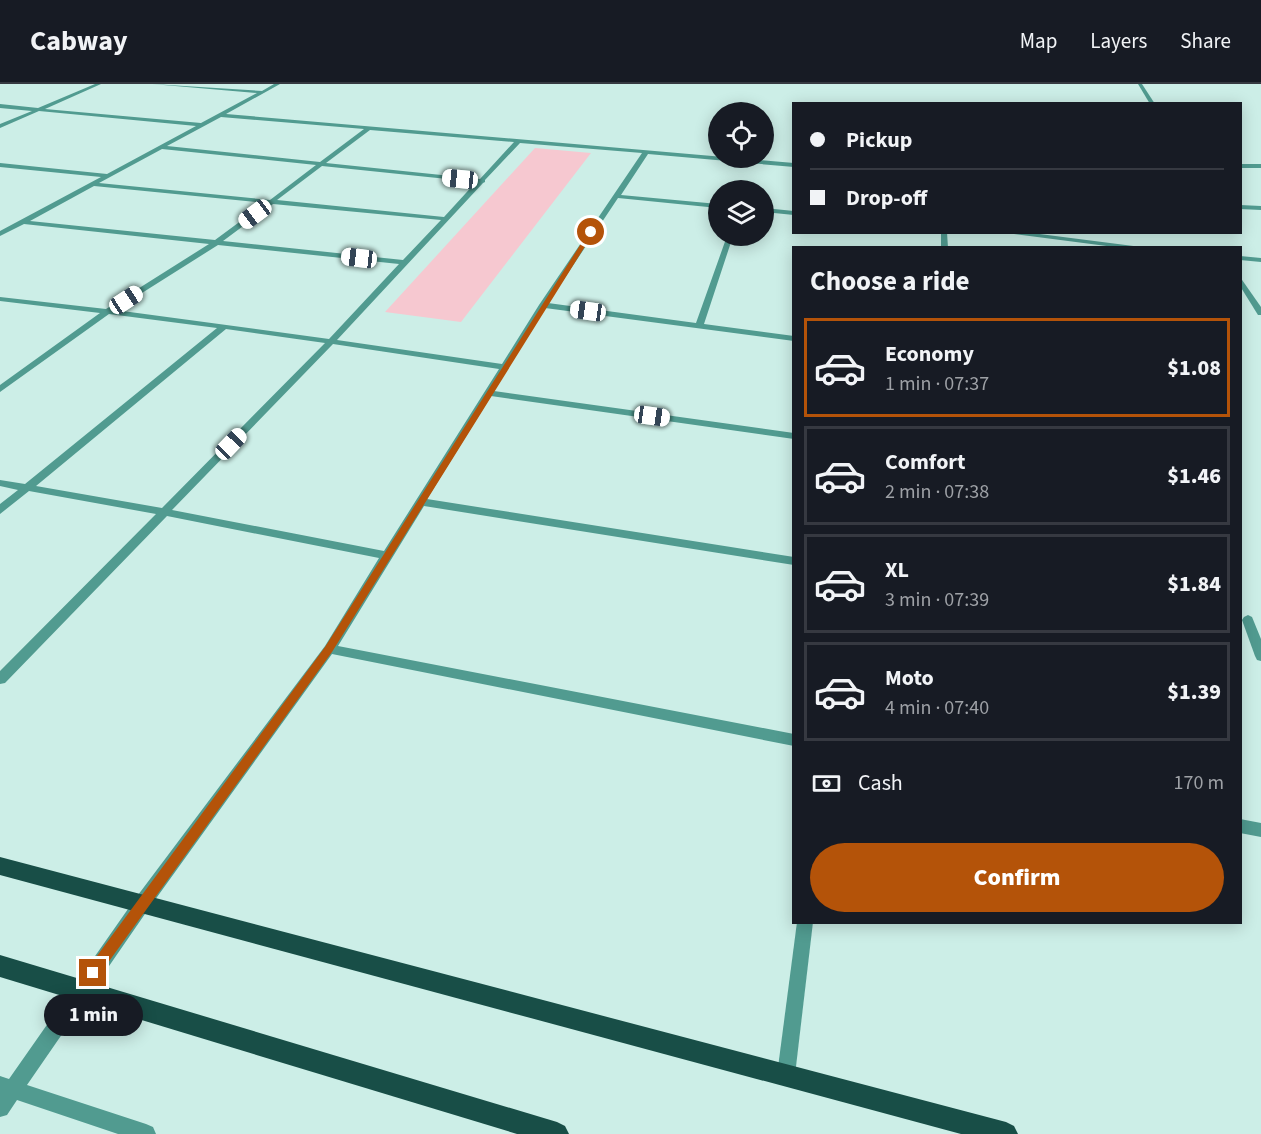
<!DOCTYPE html>
<meta charset="utf-8">
<style>
:root{--surface:#171b24;--page:#20242c;--text:#f1f3f6;--muted:#9ea1a6;--line:#363941;--accent:#b45309}
body{margin:0;font-family:"Source Sans 3",sans-serif;background:var(--page);color:var(--text);height:100vh;display:flex;flex-direction:column;font-size:22px;white-space:nowrap}
*{box-sizing:border-box;margin:0}
p{font-size:20px;color:var(--muted)}
.icon{flex:none;width:33px;height:33px;fill:none;stroke:currentColor;stroke-width:2;stroke-linecap:round;stroke-linejoin:round}
.map{position:relative;flex:1;overflow:hidden}
.details{position:absolute;left:792px;top:162px;width:450px;height:678px;display:flex;flex-direction:column;background:var(--surface);border-radius:0px;box-shadow:0 3px 15px #0003}
.details>*{flex:none}
.guide{position:absolute;left:792px;top:18px;width:450px;height:132px;border-radius:0px;box-shadow:0 3px 15px #0003;display:grid;align-content:center;height:132px;padding:0 18px;background:var(--surface)}
.controls{position:absolute;left:708px;top:18px;display:grid;gap:12px}
.controls a{display:grid;place-items:center;width:66px;height:66px;border-radius:50%;background:var(--surface);box-shadow:0 3px 15px #0003;font-size:30px}
.end{position:absolute;width:27px;height:27px;margin:-14px;border:8px solid #b45309;background:#fff;box-shadow:0 0 0 3px #fff}
.from{border-radius:50%}
.bubble{position:absolute;height:42px;border-radius:21px;background:var(--surface);box-shadow:0 3px 15px #0003;font-size:20px;font-weight:800;line-height:42px;text-align:center}
.car{position:absolute;width:18px;height:36px;margin:-18px -9px;border-radius:8px;box-shadow:0 0 4px 2px #0007;background:linear-gradient(#fff 24%,#345 0 40%,#fff 0 76%,#345 0 86%,#fff 0)}
.guide b{display:flex;align-items:center;gap:21px;height:57px;font-size:22px}
.guide b+b{border-top:2px solid var(--line)}
.guide i{width:15px;height:15px;background:var(--text)}
ul{padding:0;list-style:none}
li{display:flex;align-items:center;gap:18px;height:99px;margin:0 12px 9px;padding:0 6px;border:3px solid var(--line);border-radius:0px}
li div{flex:1}
li b{display:block;font-size:22px}
li em{font-style:normal;font-weight:800}
li.current{border-color:var(--accent)}
li>.icon{width:54px;height:54px;stroke-width:1.5}
h2{padding:0 18px;font-size:27px;line-height:72px}
.pay{display:flex;align-items:center;gap:15px;height:66px;padding:0 18px;font-size:22px}
.pay p{margin-inline-start:auto}
.button{display:flex;gap:12px;margin-top:auto;padding:12px 18px}
.button a{flex:1;height:69px;border-radius:36px;background:var(--accent);color:#fff;font-size:24px;font-weight:800;line-height:69px;text-align:center}
header{display:flex;align-items:center;gap:36px;box-sizing:border-box;height:84px;padding:0 30px;background:var(--surface);border-bottom:2px solid var(--line)}
header strong{font-size:28px}
nav{display:flex;gap:33px;margin-inline-start:auto;font-size:21px}
.map>svg:first-child{display:block}
</style>
<header>
<strong>Cabway</strong>
<nav><a>Map</a><a>Layers</a><a>Share</a></nav>
</header>
<div class="map">
<svg width="1261" height="1050" viewBox="0 0 1261 1050">
<rect width="100%" height="100%" fill="#cceee7"/>
<path fill="#f6c8d0" d="M535,64L591,69L461,238L385,228Z"/>
<g fill="none" stroke-linecap="round" stroke-linejoin="round">
<g fill="#519b90" fill-rule="evenodd">
<path d="M95,0H101L45,25L201,39L257,9L152,0L262,7L274,0H280L226,30L794,79V83L648,70L621,111L718,120V124L618,114L548,219L696,239L727,152H733L704,240L794,252V257L545,224L494,307L794,349V355L491,312L427,415L794,473V481L424,422L338,562L794,650V662L332,570L147,827L27,1001L146,1040L153,1043L156,1050H118L17,1016L7,1031L0,1033V992L9,995L135,815L325,562L379,474L167,432L5,599L0,600V587L156,430L29,407L0,430V420L18,406L0,402V396L25,400L217,244L109,230L0,308V301L100,229L0,217V213L106,225L209,160L24,140L0,152V147L101,93L0,83V79L107,90L196,42L39,27L0,44V40L32,27L0,24V20L38,24ZM221,33L364,45L320,78L167,62ZM370,46L514,58L480,95L326,79ZM520,59L642,69L539,221L502,280L337,256L483,99L485,98V96ZM162,65L316,81L270,116L99,99ZM322,82L476,98L444,133L277,116ZM94,102L265,119L215,156L30,137ZM273,120L441,136L403,176L223,157ZM218,161L399,180L329,255L115,226ZM226,245L325,259L162,424L36,402ZM333,260L499,285L384,467L172,426Z"/>
<path d="M1138,0H1142L1155,20H1150Z"/>
<rect x="1240" y="80" width="21" height="4"/>
<path d="M1240,121L1261,122V126L1240,125Z"/>
<path d="M764,124L794,127V131L764,128Z"/>
<path d="M941,148H947L948,164H941Z"/>
<path d="M998,148H1024L1149,164H1122Z"/>
<path d="M1240,172L1261,174V178L1240,176Z"/>
<path d="M1240,193L1261,223V231H1258L1240,202Z"/>
<path d="M1248,531L1252,533L1261,555V577L1257,576L1255,572L1242,536L1244,533Z"/>
<path d="M1240,735L1261,739V753L1240,749Z"/>
<path d="M797,838H813L795,991L793,998L786,1000L779,998L777,991Z"/>
</g>
<g fill="#184e47" fill-rule="evenodd">
<path d="M0,773L1006,1038L1014,1042L1018,1050H961L0,791Z"/>
<path d="M0,871L557,1038L565,1042L569,1050H517L0,893Z"/>
</g>
</g>
<path fill="#b45309" d="M589,147L594,148L332,568L97,894H88V884L325,563Z"/>
</svg>
<div class="controls">
<a><svg class="icon" aria-label="locate" viewBox="0 0 24 24"><circle cx="12" cy="12" r="6"/><path d="M12 2v4M12 18v4M2 12h4M18 12h4"/></svg></a>
<a><svg class="icon" aria-label="layers" viewBox="0 0 24 24"><path d="M12 4l9 5-9 5-9-5zM3 14l9 5 9-5"/></svg></a>
</div>
<i class="end from" style="left:591px;top:148px"></i>
<i class="end" style="left:93px;top:889px"></i>
<div class="bubble" style="left:44px;top:910px;width:99px">1 min</div>
<i class="car" style="left:460px;top:95px;rotate:276deg"></i>
<i class="car" style="left:255px;top:130px;rotate:233deg"></i>
<i class="car" style="left:359px;top:174px;rotate:277deg"></i>
<i class="car" style="left:126px;top:216px;rotate:57deg"></i>
<i class="car" style="left:588px;top:227px;rotate:278deg"></i>
<i class="car" style="left:652px;top:332px;rotate:98deg"></i>
<i class="car" style="left:231px;top:360px;rotate:44deg"></i>
<div class="guide">
<b><i class="from"></i>Pickup</b>
<b><i></i>Drop-off</b>
</div>
<section class="details">
<h2>Choose a ride</h2>
<ul>
<li class="current"><svg class="icon" aria-label="car" viewBox="0 0 24 24"><path d="M5 17H2v-5l4-1 3-4h7l3 4 3 1v5h-3M9 17h6M6 11h13"/><circle cx="7" cy="17" r="2"/><circle cx="17" cy="17" r="2"/></svg><div><b>Economy</b><p>1 min · 07:37</p></div><em>$1.08</em></li>
<li><svg class="icon" aria-label="car" viewBox="0 0 24 24"><path d="M5 17H2v-5l4-1 3-4h7l3 4 3 1v5h-3M9 17h6M6 11h13"/><circle cx="7" cy="17" r="2"/><circle cx="17" cy="17" r="2"/></svg><div><b>Comfort</b><p>2 min · 07:38</p></div><em>$1.46</em></li>
<li><svg class="icon" aria-label="car" viewBox="0 0 24 24"><path d="M5 17H2v-5l4-1 3-4h7l3 4 3 1v5h-3M9 17h6M6 11h13"/><circle cx="7" cy="17" r="2"/><circle cx="17" cy="17" r="2"/></svg><div><b>XL</b><p>3 min · 07:39</p></div><em>$1.84</em></li>
<li><svg class="icon" aria-label="car" viewBox="0 0 24 24"><path d="M5 17H2v-5l4-1 3-4h7l3 4 3 1v5h-3M9 17h6M6 11h13"/><circle cx="7" cy="17" r="2"/><circle cx="17" cy="17" r="2"/></svg><div><b>Moto</b><p>4 min · 07:40</p></div><em>$1.39</em></li>
</ul>
<div class="pay"><svg class="icon" aria-label="cash" viewBox="0 0 24 24"><path d="M3 7h18v10H3z"/><circle cx="12" cy="12" r="2"/></svg>Cash<p>170 m</p></div>
<div class="button"><a>Confirm</a></div>
</section>
</div>
